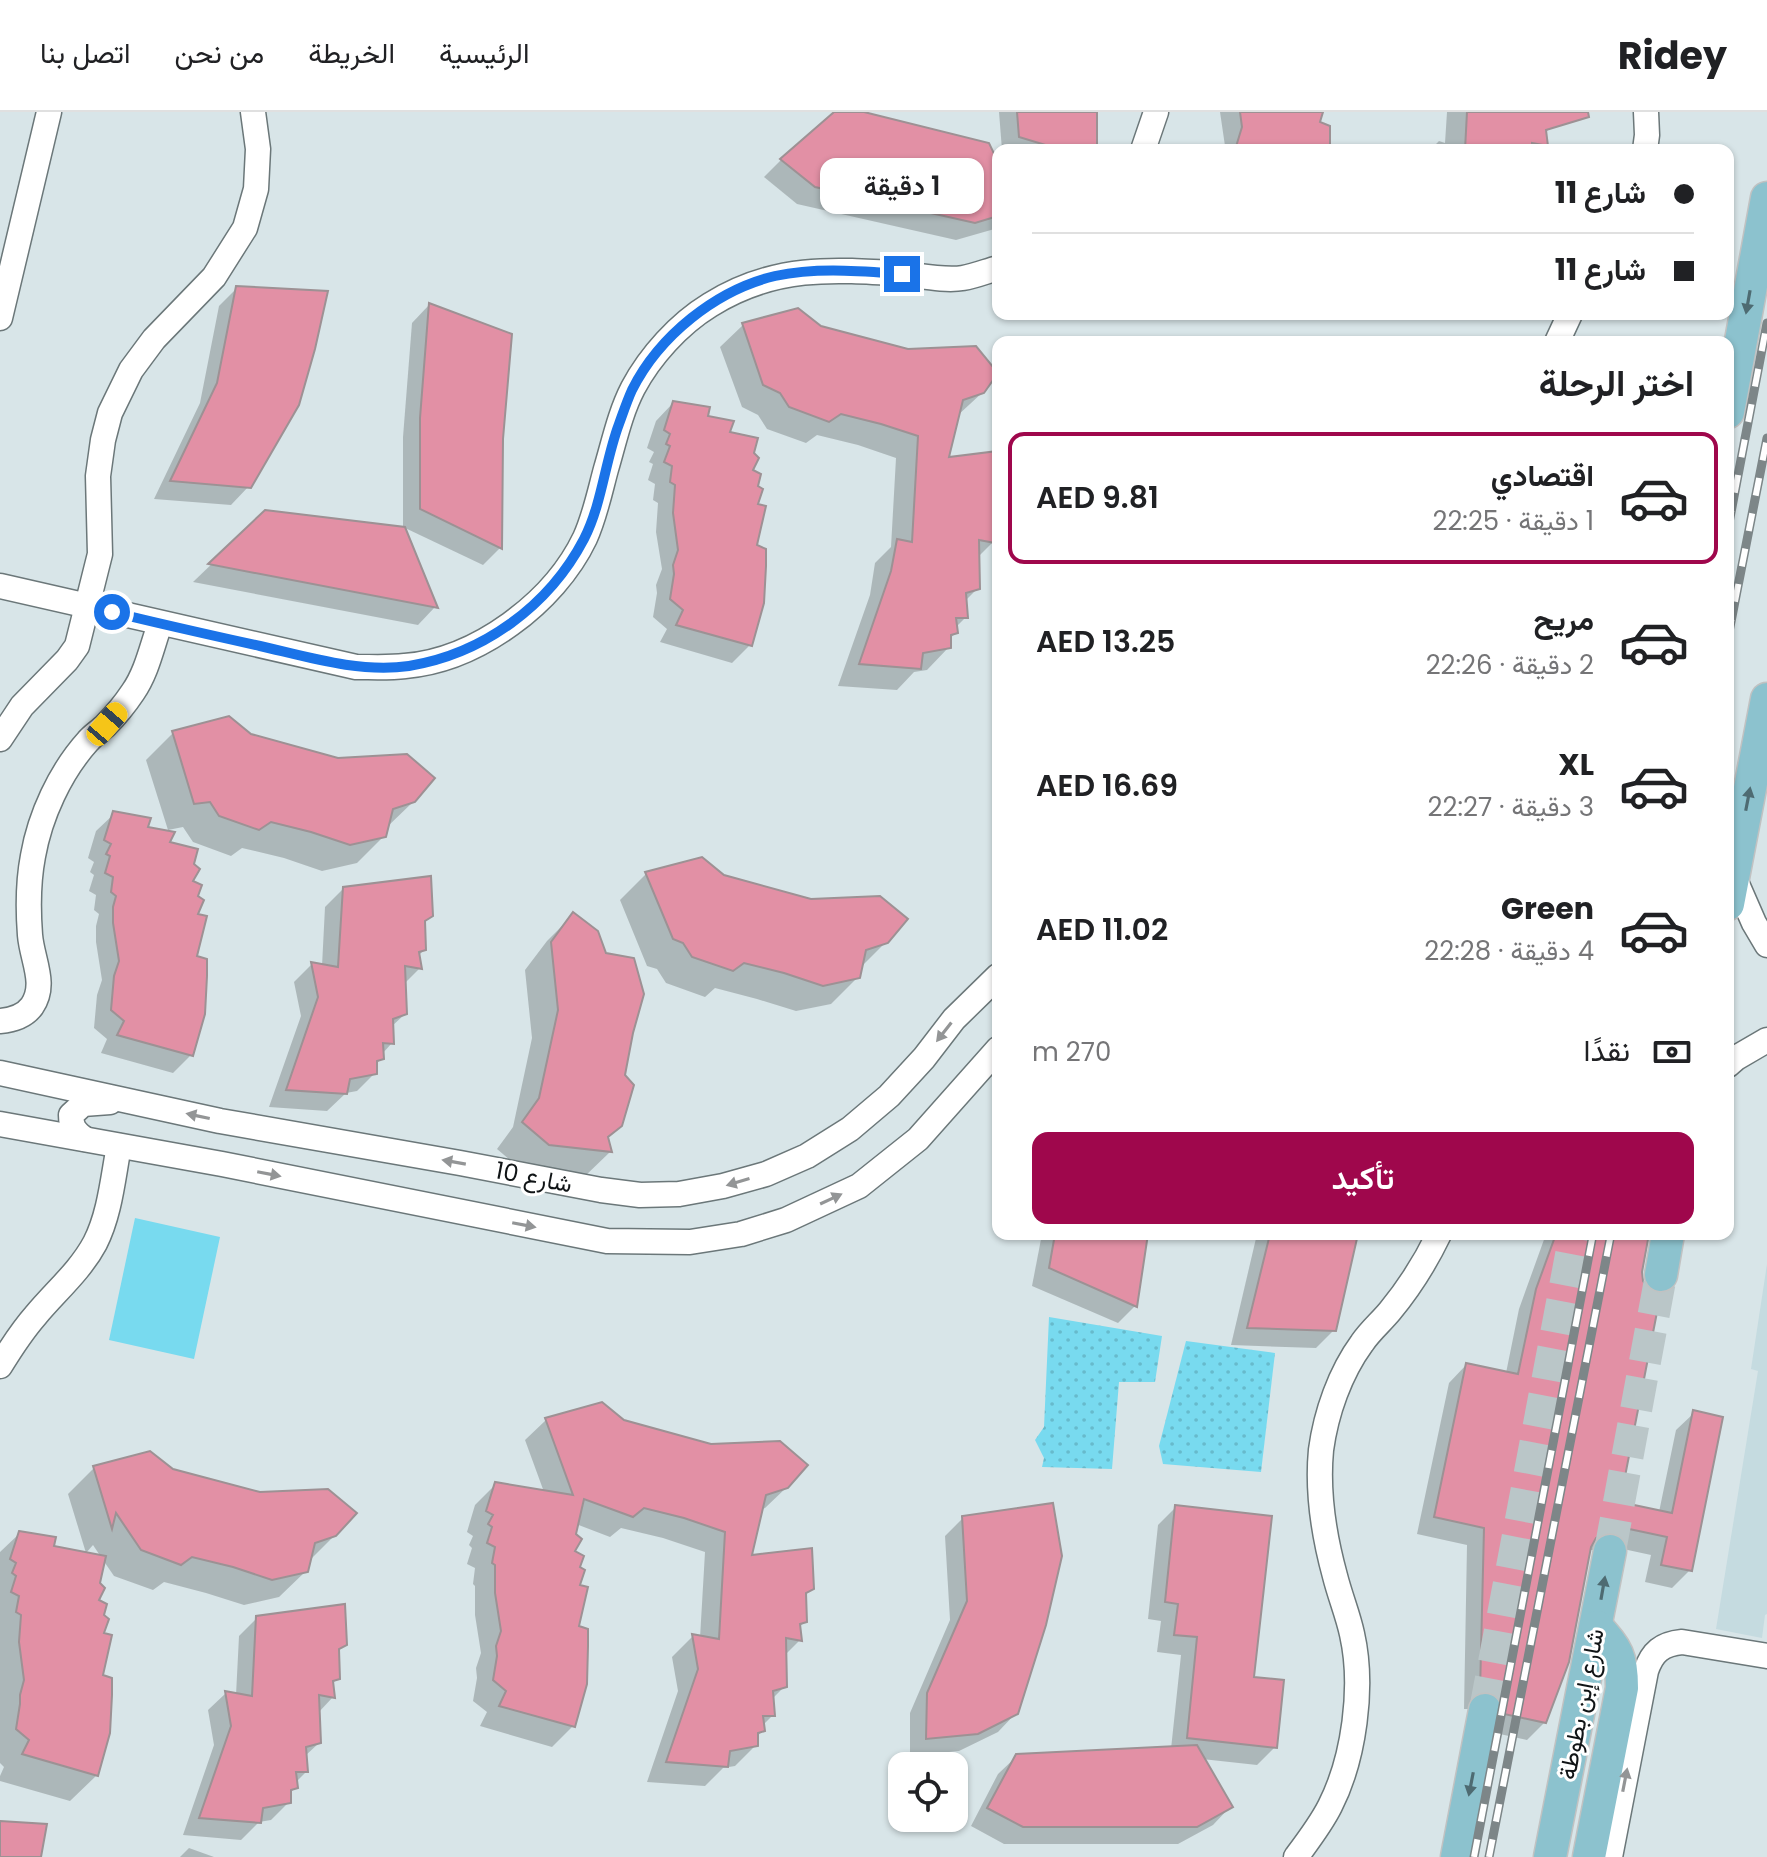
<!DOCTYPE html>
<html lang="ar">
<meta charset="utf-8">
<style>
:root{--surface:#fff;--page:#f6f6f6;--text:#202124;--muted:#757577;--line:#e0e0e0;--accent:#9f074c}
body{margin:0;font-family:Poppins,Vazirmatn,sans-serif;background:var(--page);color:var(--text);direction:rtl;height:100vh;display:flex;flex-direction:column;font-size:30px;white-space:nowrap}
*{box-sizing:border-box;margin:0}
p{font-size:26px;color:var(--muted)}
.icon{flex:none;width:44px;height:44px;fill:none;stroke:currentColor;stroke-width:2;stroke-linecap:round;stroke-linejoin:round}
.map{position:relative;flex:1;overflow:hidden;direction:ltr}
.drawer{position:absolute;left:992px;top:224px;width:742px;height:904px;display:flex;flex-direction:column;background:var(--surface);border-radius:16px;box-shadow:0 2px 6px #0004;direction:rtl}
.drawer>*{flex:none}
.guide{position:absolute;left:992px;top:32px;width:742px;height:176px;border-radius:16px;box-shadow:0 2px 6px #0004;direction:rtl;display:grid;align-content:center;height:176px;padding:0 40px;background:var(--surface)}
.buttons{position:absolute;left:888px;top:1640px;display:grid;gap:16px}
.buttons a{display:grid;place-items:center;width:80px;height:80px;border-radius:16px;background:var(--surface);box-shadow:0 2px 6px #0004;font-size:40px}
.end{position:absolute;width:36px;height:36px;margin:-18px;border:10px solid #1a73e8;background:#fff;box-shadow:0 0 0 4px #fff}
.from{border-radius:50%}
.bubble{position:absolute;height:56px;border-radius:16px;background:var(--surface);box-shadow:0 2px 6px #0004;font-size:26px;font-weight:600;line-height:56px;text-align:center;direction:rtl}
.car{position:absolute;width:24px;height:48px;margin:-24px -12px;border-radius:10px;box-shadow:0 0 6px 2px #0007;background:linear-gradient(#f5c518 24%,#345 0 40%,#f5c518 0 76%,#345 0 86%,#f5c518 0)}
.guide b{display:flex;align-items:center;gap:28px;height:76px;font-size:30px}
.guide b+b{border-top:2px solid var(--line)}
.guide i{width:20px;height:20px;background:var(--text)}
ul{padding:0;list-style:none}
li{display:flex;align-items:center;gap:24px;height:132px;margin:0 16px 12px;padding:0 24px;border:4px solid transparent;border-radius:16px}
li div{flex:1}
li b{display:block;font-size:30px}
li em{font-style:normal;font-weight:600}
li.on{border-color:var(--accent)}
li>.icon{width:72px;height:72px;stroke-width:1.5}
h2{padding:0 40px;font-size:36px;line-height:96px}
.pay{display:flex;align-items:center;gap:20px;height:88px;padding:0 40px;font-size:30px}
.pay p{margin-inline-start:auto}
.action{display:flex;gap:16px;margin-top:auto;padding:16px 40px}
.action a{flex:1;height:92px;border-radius:16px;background:var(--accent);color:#fff;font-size:32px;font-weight:600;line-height:92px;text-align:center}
header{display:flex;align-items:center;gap:48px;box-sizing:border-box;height:112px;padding:0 40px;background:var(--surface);border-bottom:2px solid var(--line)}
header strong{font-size:38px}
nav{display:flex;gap:44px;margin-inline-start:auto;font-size:28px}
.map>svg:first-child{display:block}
</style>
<header>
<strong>Ridey</strong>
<nav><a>الرئيسية</a><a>الخريطة</a><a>من نحن</a><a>اتصل بنا</a></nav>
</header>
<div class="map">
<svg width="1767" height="1745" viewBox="0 0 1767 1745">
<defs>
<pattern id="green-dots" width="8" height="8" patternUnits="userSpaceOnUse" patternTransform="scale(2)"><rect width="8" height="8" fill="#78daef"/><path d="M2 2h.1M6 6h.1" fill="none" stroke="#67bacc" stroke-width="1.8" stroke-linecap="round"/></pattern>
</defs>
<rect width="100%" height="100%" fill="#d8e5e8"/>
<path fill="#c5dbe0" d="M1767,1152V1502L1765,1503L1762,1526L1716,1517L1758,1259L1751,1257Z"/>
<g fill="url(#green-dots)">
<path d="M1049,1205L1162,1224L1155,1270H1119L1112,1357L1042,1355L1044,1346L1035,1328L1044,1315Z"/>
<path d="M1186,1229L1275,1241L1261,1360L1163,1352L1159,1334Z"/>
</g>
<path fill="#78daef" d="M135,1106L220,1125L194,1247L109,1228Z"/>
<g fill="#0003">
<path d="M838,0H856L998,54V116L956,128L797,92L764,65L781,48Z"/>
<path d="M999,0H1095V38H1002Z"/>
<path d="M1220,0H1321L1318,11L1328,38H1224L1225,34Z"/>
<path d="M1447,0H1550L1551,15L1545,21L1546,34L1542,38H1430L1439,29L1445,31Z"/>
<path d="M237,176L249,374L231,393L154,387L200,291L219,194Z"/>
<path d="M429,193L501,327L500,436L483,453L403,415V325L412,211Z"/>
<path d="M743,213L820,215L983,280L957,304L947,347L998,341V412L991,418L993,430L977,446L978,476L965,489L966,505L955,516L956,521L949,527V535L927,558L914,560L897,578L838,574L870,483L875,451L891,435L896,346L858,333L817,323L806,331L767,317L758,303L742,295L720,235Z"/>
<path d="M673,291L705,306L727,321L750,359L755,393L750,533L732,551L660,530L667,517L653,505L657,481L656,473L662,457L656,420L658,391L653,388L655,372L648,368L653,352L649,350L654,340L647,336L656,309Z"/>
<path d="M266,400L435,495L418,513L193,470Z"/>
<path d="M228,606L250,624L414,689L386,716L384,724L357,751L322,759L284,746L242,736L231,744L193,730L183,715L168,718L146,648L173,621Z"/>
<path d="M114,702L146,716L168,731L191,770L196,785L191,943L173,961L101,941L107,927L94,916L97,883L102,868L96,830V814L99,802L94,798L96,783L89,779L94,763L90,760L94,750L88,746L96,719Z"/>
<path d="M646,762L724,765L811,789L887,829L860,856L858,865L831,892L796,899L757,887L715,876L705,885L666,871L657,857L647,854L620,788Z"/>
<path d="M343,777L431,803L423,811L424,838L418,844L420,856L404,872L405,902L391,915L392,931L382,942V946L375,953V961L357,979L346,981L327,999L269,995L301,904L294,870L312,852L322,854L325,795Z"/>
<path d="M573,803L604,843L631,921L623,963L620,1013L607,1027L610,1040L583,1066L522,1058L497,1037L513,1015L532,926L525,858L547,829Z"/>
<path d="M1042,1122H1146L1135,1194L1118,1211L1032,1174Z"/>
<path d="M1257,1122H1356L1334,1218L1316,1236L1231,1233Z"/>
<path d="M1546,1122H1647L1640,1160L1618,1392L1659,1400L1676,1318L1694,1301L1690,1458L1672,1476L1645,1470L1651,1443L1600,1432L1594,1438H1589L1545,1610L1527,1628L1486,1619L1471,1597H1464L1467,1433L1417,1422L1449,1271L1466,1253L1506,1261L1519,1197Z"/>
<path d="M546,1308L623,1310L787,1375L765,1396L760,1398L749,1446L812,1476L804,1484L805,1510L798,1516L800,1528L784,1544L785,1574L772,1587L773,1603L762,1614L763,1619L756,1625V1633L735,1654L723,1656L705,1674L647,1670L678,1579L672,1545L693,1524L700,1526L705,1440L663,1426L621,1416L610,1425L576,1412L572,1440L577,1474L573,1614L552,1635L480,1614L487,1600L473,1589L477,1566L476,1556L481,1541L475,1503V1474L473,1472L475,1456L467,1452L472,1436L469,1433L473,1424L467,1420L475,1393L496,1372L544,1380L525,1328Z"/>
<path d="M94,1356L172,1359L335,1423L308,1450L306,1459L279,1485L244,1493L206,1481L164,1470L153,1478L114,1464L103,1448L96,1489L101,1523L97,1663L70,1689L0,1669V1664L4,1655L0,1651V1440L20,1421L52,1435L101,1445L93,1433L86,1441L68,1382Z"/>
<path d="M1176,1395L1252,1566L1275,1635L1257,1653L1202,1647L1230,1695L1213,1713L1178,1732H1004L971,1714L998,1662L1017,1644L1171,1637L1181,1543L1157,1540L1161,1509L1148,1507L1158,1413Z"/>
<path d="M963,1406L1016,1601L998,1620L959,1639L910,1644V1601L950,1508L945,1424Z"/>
<path d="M257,1506L345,1532L337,1540L338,1566L331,1573L333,1585L318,1601L319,1631L305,1644L306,1660L295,1671L296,1675L289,1682V1690L271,1708L259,1710L241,1728L183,1723L214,1633L208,1598L226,1581L236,1583L239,1524Z"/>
<path d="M189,1736L214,1745H180Z"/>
</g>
<g fill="#e290a5" stroke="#9d9194" stroke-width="2">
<path d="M834,0H864L989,31L998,50V104L975,111L815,75L780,47Z"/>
<path d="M1017,0H1097V38H1062L1019,25Z"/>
<path d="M1240,0H1323L1320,10L1330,14V38H1235L1242,15Z"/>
<path d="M1467,0H1588L1589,5L1546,18L1548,34L1532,31V38H1465Z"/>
<path d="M236,174L328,179L315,237L299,293L251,376L170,369L217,271Z"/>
<path d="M429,191L512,222L503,327L502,437L420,397V306Z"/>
<path d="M798,196L821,214L908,237L976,234L998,261L984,281L963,288L949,345L998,339V413L993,415L995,431L979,428L980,477L966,481L968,506H956L958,521L951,523V536L923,541L921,557L859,552L891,459L897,427L912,430L918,324L881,312L841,302L829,310L789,295L780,281L763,273L742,211Z"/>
<path d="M673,289L710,295L708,304L734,309L730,320L758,326L754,341L759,346L753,358L761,362L758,374L763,377L758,392L766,394L757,433L766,437V454L764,491L752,534L676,513L683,498L670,487L674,462L673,453L678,438L673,401L675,373L670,370L672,354L664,350L670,334L666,332L670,322L664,318Z"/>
<path d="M265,398L405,415L438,496L208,452Z"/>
<path d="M229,604L251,622L338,646L407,642L435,666L415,690L393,697L386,725L350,733L311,720L271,710L259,718L219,704L210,690L194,692L172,619Z"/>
<path d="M113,699L151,706L148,715L175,720L170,730L198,737L194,752L200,757L193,769L202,773L198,784L204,788L198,802L207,804L197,844L207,847V864L205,902L193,944L117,923L124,909L111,898L114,864L119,849L113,811V795L116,784L111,780L113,765L105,761L110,744L106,742L111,732L104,728Z"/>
<path d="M702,745L724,763L811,787L880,784L908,807L888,831L866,838L860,866L823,874L784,861L744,851L733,859L692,845L683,831L673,827L645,760Z"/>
<path d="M431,764L433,804L425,809L426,838L419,840L422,857L405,854L407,902L393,907L394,932L383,931L384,947L377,949V962L350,967L347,982L286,978L318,885L311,850L338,855L343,775Z"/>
<path d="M573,800L598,819L606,841L634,846L644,882L633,921L625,963L634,973L622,1014L608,1025L612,1040L549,1033L522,1010L539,986L558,898L551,830Z"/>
<path d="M1055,1122H1148L1137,1195L1049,1156Z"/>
<path d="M1270,1122H1358L1336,1219L1247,1216Z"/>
<path d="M1556,1122H1649L1642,1160L1643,1169L1650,1178L1659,1182L1658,1195L1620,1390L1672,1401L1693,1298L1723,1305L1692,1459L1661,1453L1667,1425L1615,1414L1614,1421H1605L1596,1426L1591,1435L1569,1550L1546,1611L1504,1602L1503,1593L1498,1584L1489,1580H1480L1484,1416L1434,1405L1466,1251L1518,1262L1536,1177Z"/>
<path d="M602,1290L624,1308L711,1332L780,1329L808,1353L788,1376L766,1383L752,1443L812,1436L814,1477L806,1481L807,1510L800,1512L802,1529L786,1526L787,1575L773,1579L775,1604H763L765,1619L758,1621V1634L730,1639L728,1655L666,1650L698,1557L692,1522L719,1527L725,1420L684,1406L644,1396L633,1405L584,1387L576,1422L582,1427L575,1439L584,1444L580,1455L585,1458L580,1473L588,1475L579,1514L588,1517V1534L587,1572L575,1615L499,1594L506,1579L493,1568L497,1544L496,1534L501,1519L495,1481V1453L492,1451L495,1435L487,1431L492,1415L488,1412L493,1403L486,1399L495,1370L573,1383L545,1306Z"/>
<path d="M150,1339L173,1357L260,1380L328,1377L357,1401L336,1424L315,1431L308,1460L272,1468L233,1455L192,1445L181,1453L141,1438L116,1401L112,1417L93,1354Z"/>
<path d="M1053,1391L1062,1444L1046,1513L1018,1602L978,1622L926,1627L927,1581L967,1489L962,1404Z"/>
<path d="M1175,1393L1272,1404L1254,1565L1284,1568L1277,1636L1187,1626L1197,1525L1174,1523L1178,1492L1165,1490Z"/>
<path d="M19,1419L56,1425L54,1434L106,1444L100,1471L105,1476L99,1488L107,1492L104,1503L109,1507L104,1521L112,1523L103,1563L112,1566V1583L110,1621L98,1664L22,1642L29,1628L16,1617L20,1592V1583L24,1568L19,1530L21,1503L16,1500L19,1484L11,1480L16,1464L12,1461L16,1451L10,1447Z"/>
<path d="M345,1492L347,1533L339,1537L340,1567L333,1569L335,1586L319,1583L321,1631L306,1635L308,1660H296L298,1676L291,1678V1691L263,1696L261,1711L199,1706L231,1614L225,1579L252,1584L256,1504Z"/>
<path d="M1197,1633L1233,1695L1197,1715H1023L987,1696L1016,1642Z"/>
<path d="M0,1709L47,1712L41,1745H0Z"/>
</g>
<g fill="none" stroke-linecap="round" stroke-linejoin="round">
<g stroke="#bac6c8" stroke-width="32" stroke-dasharray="32 16" stroke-linecap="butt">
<path d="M1610,1439L1661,1163"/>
<path d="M1485,1598L1575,1122"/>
</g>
<defs>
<g id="minor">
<path d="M1143,38L1156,0"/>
<path d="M1645,38L1647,23L1646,0"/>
<path d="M0,206L49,0"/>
<path d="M1557,230L1570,202"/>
<path d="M0,474L356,555C372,555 389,556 405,554C477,548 554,491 585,426C595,404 600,379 606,357C614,330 620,301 633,276C650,244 679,212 710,193C774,153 832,157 903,162C921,164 946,169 963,166C975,164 987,159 998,156"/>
<path d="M0,627L22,594L67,548L77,534L100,442L98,364L103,328L110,301L131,258L154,227L214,165L245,116L256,77L258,37L253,0"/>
<path d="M1733,763L1754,811L1767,833"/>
<path d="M0,909C12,908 24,905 32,894C47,872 32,848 30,823C28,797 28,770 33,744C40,704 60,660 88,629C93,623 100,619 106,613C116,603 125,592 133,580C147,560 152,534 160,512"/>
<path d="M1728,953L1736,946L1767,928"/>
<path d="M0,961L220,1009L460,1051L601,1078L640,1083L679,1082L723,1074L766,1062L807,1044L850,1017L889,984L924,946L954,907L998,864"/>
<path d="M0,1012L222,1052L607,1129L690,1130L741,1122L786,1108L859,1074L918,1027L998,937"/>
<path d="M85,1027C75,1020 71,1015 71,1003L83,992L110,990"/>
<path d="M0,1254C11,1236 22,1219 36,1203C56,1179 80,1159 95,1131C110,1102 113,1065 119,1034"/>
<path d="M1296,1745C1308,1729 1321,1712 1330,1694C1354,1647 1364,1575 1352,1522C1348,1503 1340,1484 1335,1464C1324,1424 1317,1380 1321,1338C1326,1301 1340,1261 1362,1231C1370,1219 1381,1210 1390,1199C1409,1176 1426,1149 1439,1122"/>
<path d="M1610,1745L1646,1559C1652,1540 1662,1532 1682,1530L1767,1544"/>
</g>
<g id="major">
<path d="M1728,300L1767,86"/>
<path d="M1728,792L1767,587"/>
<path d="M1661,1163L1668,1122"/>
<path d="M1457,1745L1485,1598"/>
<path d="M1550,1745L1610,1439"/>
<path d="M1589,1745L1622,1576C1622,1544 1617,1538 1597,1515"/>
</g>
</defs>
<use href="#minor" stroke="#6b7779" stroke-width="27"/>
<use href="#major" stroke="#c1c2c2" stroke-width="35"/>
<use href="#minor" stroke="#fff" stroke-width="24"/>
<use href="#major" stroke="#8cc2ce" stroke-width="32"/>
<defs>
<g id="rail">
<path d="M1728,416L1767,211"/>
<path d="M1728,525L1767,326"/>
<path d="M1474,1745L1593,1122"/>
<path d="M1489,1745L1611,1122"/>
</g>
</defs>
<use href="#rail" stroke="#7d8688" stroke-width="9"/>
<use href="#rail" stroke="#fff" stroke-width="6" stroke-dasharray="18" stroke-linecap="butt"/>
</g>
<defs><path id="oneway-solid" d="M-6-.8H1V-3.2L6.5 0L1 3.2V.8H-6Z" transform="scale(2)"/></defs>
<g fill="#4e6b72">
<use href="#oneway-solid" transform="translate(1748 190) rotate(100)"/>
<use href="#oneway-solid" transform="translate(1748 687) rotate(-79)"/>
<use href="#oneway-solid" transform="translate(1603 1476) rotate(-80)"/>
<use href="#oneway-solid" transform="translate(1471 1672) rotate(101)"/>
</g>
<g fill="#939596">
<use href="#oneway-solid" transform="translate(944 920) rotate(128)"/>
<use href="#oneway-solid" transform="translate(198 1004) rotate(-168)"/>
<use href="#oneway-solid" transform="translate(454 1050) rotate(-170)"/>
<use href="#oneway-solid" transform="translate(269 1062) rotate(11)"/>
<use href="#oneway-solid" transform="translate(738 1070) rotate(163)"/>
<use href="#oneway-solid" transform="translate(831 1087) rotate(-25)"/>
<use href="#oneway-solid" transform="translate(524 1113) rotate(11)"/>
<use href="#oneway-solid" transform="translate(1625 1668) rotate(-79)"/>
</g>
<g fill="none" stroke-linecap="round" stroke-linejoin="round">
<path stroke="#1a73e8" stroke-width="10" d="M112,500C161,512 210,523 260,534C308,545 359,561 409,554C483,542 549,494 584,427C602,392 605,349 619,312C623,301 627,289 632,278C659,224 716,178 775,164C817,155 859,159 902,162"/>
</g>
<g text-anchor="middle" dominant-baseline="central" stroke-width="6" stroke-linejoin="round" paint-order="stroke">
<g font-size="24" fill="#101416" stroke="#fff">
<text transform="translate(534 1065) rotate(11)">شارع 10</text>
<text transform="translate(1581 1592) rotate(-79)">شارع إبن بطوطة</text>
</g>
</g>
</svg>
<div class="buttons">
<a><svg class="icon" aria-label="locate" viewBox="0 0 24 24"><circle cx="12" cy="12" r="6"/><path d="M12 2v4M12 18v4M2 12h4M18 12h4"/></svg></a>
</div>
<i class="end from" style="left:112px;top:500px"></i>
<i class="end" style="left:902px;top:162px"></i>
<div class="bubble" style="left:820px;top:46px;width:164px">1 دقيقة</div>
<i class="car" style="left:107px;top:612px;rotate:41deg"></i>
<div class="guide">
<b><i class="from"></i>شارع 11</b>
<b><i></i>شارع 11</b>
</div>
<section class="drawer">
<h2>اختر الرحلة</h2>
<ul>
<li class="on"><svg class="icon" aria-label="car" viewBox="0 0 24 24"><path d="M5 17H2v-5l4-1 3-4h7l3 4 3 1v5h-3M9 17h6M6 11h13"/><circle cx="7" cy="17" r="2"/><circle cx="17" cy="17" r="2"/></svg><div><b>اقتصادي</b><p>1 دقيقة · 22:25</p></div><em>AED 9.81</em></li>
<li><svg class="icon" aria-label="car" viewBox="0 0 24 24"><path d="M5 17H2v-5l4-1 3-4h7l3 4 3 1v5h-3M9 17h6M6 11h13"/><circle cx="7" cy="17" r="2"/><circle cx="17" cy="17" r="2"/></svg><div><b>مريح</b><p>2 دقيقة · 22:26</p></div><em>AED 13.25</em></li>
<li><svg class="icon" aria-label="car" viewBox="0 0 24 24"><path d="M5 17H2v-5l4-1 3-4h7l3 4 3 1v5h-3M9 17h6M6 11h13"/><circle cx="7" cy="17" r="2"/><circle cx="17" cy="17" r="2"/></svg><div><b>XL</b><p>3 دقيقة · 22:27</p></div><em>AED 16.69</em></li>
<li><svg class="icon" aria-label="car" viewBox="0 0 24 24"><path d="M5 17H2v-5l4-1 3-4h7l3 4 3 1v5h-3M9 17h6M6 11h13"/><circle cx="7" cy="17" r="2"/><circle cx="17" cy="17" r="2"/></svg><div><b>Green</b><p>4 دقيقة · 22:28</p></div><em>AED 11.02</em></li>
</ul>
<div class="pay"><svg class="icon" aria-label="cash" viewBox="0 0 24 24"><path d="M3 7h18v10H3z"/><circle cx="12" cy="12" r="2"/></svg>نقدًا<p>270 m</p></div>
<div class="action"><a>تأكيد</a></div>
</section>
</div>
